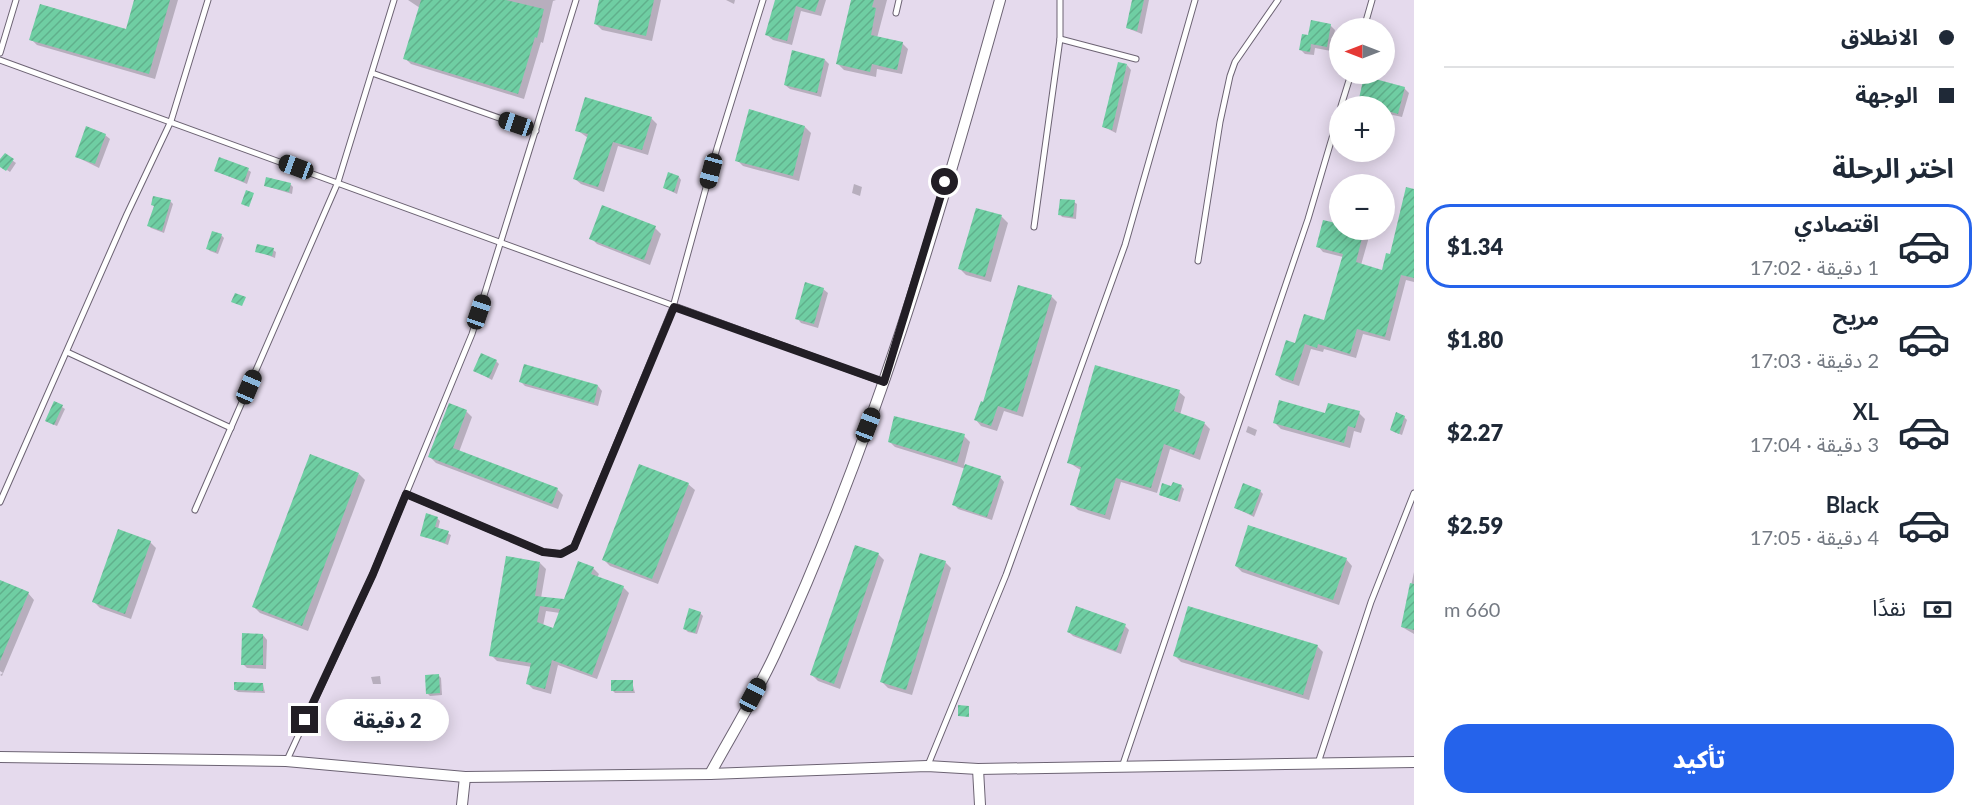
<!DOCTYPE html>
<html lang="ar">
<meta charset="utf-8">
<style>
:root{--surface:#fff;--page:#f6f6f7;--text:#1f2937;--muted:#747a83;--line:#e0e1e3;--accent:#2563eb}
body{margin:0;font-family:Lato,"Noto Sans Arabic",sans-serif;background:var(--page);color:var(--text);direction:rtl;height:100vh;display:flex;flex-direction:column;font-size:22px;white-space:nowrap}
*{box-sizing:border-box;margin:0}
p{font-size:20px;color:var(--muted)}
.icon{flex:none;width:33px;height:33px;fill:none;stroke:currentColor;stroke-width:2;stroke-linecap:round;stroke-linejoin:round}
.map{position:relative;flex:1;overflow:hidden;direction:ltr}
.sheet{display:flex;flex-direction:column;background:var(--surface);width:570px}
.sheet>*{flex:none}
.banner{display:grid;align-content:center;height:132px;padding:0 30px;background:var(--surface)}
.needle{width:39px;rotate:270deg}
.controls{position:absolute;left:1329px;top:18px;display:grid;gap:12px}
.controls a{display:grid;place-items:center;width:66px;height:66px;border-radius:50%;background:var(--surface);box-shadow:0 3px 15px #0003;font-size:30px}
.end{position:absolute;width:27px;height:27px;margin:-14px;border:8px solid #221e25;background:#fff;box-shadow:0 0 0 3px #fff}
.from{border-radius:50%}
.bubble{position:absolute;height:42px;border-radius:21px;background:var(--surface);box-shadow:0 3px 15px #0003;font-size:20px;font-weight:800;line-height:42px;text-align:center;direction:rtl}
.car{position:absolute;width:18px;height:36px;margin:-18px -9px;border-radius:8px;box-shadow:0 0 4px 2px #0007;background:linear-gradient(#222 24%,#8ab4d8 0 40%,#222 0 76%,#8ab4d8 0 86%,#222 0)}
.banner b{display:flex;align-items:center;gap:21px;height:57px;font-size:22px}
.banner b+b{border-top:2px solid var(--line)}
.banner i{width:15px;height:15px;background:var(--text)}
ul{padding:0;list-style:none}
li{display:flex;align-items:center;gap:18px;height:84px;margin:0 12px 9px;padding:0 18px;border:3px solid transparent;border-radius:24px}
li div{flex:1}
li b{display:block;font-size:22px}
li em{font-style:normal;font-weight:800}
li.on{border-color:var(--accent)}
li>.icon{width:54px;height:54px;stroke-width:1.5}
h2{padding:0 30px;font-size:27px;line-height:72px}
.pay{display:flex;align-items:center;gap:15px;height:66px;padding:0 30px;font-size:22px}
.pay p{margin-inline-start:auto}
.cta{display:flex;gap:12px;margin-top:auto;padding:12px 30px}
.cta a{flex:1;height:69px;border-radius:24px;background:var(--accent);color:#fff;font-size:24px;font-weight:800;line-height:69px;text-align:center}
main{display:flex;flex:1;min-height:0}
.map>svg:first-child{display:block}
</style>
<main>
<section class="sheet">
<div class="banner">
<b><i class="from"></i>الانطلاق</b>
<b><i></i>الوجهة</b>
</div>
<h2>اختر الرحلة</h2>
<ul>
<li class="on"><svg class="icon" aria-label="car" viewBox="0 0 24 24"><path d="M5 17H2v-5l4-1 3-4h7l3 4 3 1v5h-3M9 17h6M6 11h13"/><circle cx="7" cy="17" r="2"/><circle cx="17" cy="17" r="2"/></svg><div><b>اقتصادي</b><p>1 دقيقة · 17:02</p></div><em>$1.34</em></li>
<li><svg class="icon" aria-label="car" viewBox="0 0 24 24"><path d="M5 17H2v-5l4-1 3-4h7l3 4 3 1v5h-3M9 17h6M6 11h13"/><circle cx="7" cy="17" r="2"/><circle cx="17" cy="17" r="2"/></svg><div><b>مريح</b><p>2 دقيقة · 17:03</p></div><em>$1.80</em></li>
<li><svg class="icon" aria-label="car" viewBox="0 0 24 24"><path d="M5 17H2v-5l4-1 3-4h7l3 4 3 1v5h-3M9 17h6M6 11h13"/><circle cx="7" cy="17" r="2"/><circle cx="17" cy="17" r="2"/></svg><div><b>XL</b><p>3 دقيقة · 17:04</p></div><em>$2.27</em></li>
<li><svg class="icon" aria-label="car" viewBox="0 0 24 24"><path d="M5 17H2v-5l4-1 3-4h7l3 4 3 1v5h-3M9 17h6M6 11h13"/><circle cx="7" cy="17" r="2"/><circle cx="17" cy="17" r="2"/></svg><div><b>Black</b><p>4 دقيقة · 17:05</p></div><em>$2.59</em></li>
</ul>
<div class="pay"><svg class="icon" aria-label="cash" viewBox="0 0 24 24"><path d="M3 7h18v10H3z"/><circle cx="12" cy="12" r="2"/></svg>نقدًا<p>660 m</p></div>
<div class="cta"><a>تأكيد</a></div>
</section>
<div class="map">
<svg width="1414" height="805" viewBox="0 0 1414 805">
<defs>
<pattern id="building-hatch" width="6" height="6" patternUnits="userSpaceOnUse" patternTransform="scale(1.5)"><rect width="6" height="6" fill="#6fcea3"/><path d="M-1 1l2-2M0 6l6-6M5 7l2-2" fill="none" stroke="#60b08c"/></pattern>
</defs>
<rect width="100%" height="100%" fill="#e5daed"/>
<g fill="#0003" fill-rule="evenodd">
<path d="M136,0H178L155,79L37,45L31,39L127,31Z"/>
<path d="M408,0H556L553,1L543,43L541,42L524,99L411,64L405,58L420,8Z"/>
<path d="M601,0H661L652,41L602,30L596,24Z"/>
<path d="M726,0H735L734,4Z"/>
<path d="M776,0H826L821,16L801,11L792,45L773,40L767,35Z"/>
<path d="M852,0H887L877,38L902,43L908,49L902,74L877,69L876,77L844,70L838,64Z"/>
<path d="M1133,0H1149L1142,34L1127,28Z"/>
<path d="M1330,25L1335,30L1331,51L1315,48L1314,55L1305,54L1300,49L1309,37Z"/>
<path d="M825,60L829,64L821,97L790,89L785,85Z"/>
<path d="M1127,65L1131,70L1116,133L1104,127Z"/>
<path d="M1404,88L1409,93L1402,117L1384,113V106H1363L1359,103Z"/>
<path d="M651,118L657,124L648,155L618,146L604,192L581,184L575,179L588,138L577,130Z"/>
<path d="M805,127L811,133L799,181L743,166L737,160Z"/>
<path d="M105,135L110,139L99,168L77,157Z"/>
<path d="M5,155L16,163L10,172L0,165Z"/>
<path d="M248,170L251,172L247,184L216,171Z"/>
<path d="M679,177L681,180L677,194L664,188Z"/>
<path d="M290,184L293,187L292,194L266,186Z"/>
<path d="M854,184L862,187L860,196L852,193Z"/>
<path d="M1407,189L1414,190V282L1406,280L1390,341L1363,334L1356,358L1324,349L1323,352L1311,349L1299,386L1282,380L1276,375L1296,345L1325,321L1343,257L1323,252L1318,246L1340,230L1363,232L1369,237L1361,265L1383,272L1391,256Z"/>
<path d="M170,201L173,204L164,233L151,228L148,225L155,207Z"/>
<path d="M1074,202L1077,204L1076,219L1062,217L1060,214Z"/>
<path d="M977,209L1002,217L1008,223L991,282L966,275L960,269Z"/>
<path d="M655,228L661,234L650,265L597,244L591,238Z"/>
<path d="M221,235L224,238L218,254L210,251L208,249Z"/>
<path d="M273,250L276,252L275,258L257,251Z"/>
<path d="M823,289L828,293L818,328L801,323L797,318Z"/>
<path d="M1051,296L1057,302L1023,417L1004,411L997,431L981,426L976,420Z"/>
<path d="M496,361L499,364L492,380L475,371Z"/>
<path d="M521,382L598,386L602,391L598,406L525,386Z"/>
<path d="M1179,392L1185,397L1180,415L1205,424L1210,429L1200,460L1170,449L1157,493L1121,482L1110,520L1078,510L1072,504L1082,471L1068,462Z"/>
<path d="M62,407L65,409L57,426L50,423L47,421Z"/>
<path d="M466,411L472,417L459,452L557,489L563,495L558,509L436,463L430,457Z"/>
<path d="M1359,413L1365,419L1361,433L1354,431L1350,448L1281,429L1275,423Z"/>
<path d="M1404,417L1407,420L1402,435L1394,432L1391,430Z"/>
<path d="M1248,426L1257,430L1255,436L1246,432Z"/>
<path d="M964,436L970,442L964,465L1000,477L1004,482L992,520L958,509L954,504L966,469L895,447L889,441Z"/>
<path d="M359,474L365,480L308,631L260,613L254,607Z"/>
<path d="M688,484L695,490L658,584L610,566L604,560Z"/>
<path d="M1181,486L1184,489L1180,502L1160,495Z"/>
<path d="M1260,491L1263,494L1254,517L1236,508Z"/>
<path d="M437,518L440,521L438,529L451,535L448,545L421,535Z"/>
<path d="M150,542L156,548L131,619L100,608L93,601Z"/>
<path d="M878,554L884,560L840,689L818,681L812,675Z"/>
<path d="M1346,559L1352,566L1339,605L1242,572L1236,566Z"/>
<path d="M945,562L951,568L912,695L888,688L882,682Z"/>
<path d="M540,563L546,569L541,598L565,600L593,568L599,574L597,578L623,587L629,593L597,679L558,665L551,694L533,689L527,683L532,667L497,661L491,655ZM546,611L560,613L554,630L543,626Z"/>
<path d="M1414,572V634L1402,627Z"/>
<path d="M0,582L28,593L34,600L2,676L0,675L3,673L0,671Z"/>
<path d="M700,613L703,616L697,634L688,632L685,629Z"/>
<path d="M1125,626L1129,630L1121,654L1073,636L1069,632Z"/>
<path d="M263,635L267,640L266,669L247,668L243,664Z"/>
<path d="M1317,646L1323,652L1309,700L1181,662L1175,656Z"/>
<path d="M439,676L441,678L442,695L430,696L427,693Z"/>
<path d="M371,677L380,676L381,684H373Z"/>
<path d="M632,682L635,693H615L612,690Z"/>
<path d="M263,684L265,693L238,692L235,690Z"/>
</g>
<g fill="url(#building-hatch)" fill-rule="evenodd">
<path d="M134,0H170L149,74L29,40L40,4L126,29Z"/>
<path d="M421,0H506L544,9L537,38L535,37L518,94L403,59Z"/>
<path d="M599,0H654L646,36L594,24Z"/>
<path d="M775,0H819L815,12L796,6L787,41L765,35Z"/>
<path d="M851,0H874L872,7L876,8L871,35L903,42L897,70L872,64L870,72L836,64Z"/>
<path d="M1132,0H1144L1137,31L1126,28Z"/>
<path d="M1311,20L1331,24L1327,47L1311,44L1310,52L1299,50L1302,34L1308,35Z"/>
<path d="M792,50L825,59L817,93L784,85Z"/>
<path d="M1118,62L1127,64L1112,130L1102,127Z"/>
<path d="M1364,76L1405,87L1398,114L1384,110V106L1358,103Z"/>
<path d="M585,97L652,117L642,150L613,142L598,187L573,179L588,134L575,131Z"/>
<path d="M749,109L805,126L793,176L735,161Z"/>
<path d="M86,126L106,134L95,164L75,157Z"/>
<path d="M5,153L14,159L6,171L0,167V159Z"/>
<path d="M219,157L249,168L244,182L214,171Z"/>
<path d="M668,172L679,176L674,192L663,188Z"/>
<path d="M266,177L291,183L289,192L264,186Z"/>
<path d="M1406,187L1414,189V278L1401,275L1385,337L1357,329L1350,354L1318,344L1317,348L1305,344L1293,381L1275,375L1286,340L1295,343L1304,314L1324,320L1343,254L1316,247L1323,220L1340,224V230H1364L1356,262L1382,270L1386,253L1390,254Z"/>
<path d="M246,190L254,193L249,207L241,204Z"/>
<path d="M153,196L171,200L162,231L147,226L154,206L151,205Z"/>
<path d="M1060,199L1075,200L1073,217L1058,215Z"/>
<path d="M602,205L656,226L644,260L589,239Z"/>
<path d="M976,208L1002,215L985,277L958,269Z"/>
<path d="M212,231L222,234L216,252L206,249Z"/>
<path d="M257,244L274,248L272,256L255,252Z"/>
<path d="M805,282L824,288L814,324L795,319Z"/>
<path d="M1018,285L1052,295L1017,412L998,406L991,426L974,420L981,401L983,402Z"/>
<path d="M235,293L246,297L242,306L231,302Z"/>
<path d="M481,353L497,360L489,378L473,371Z"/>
<path d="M524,364L598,385L594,403L519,382Z"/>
<path d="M1095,365L1180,390L1174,411L1205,422L1194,455L1164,444L1151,488L1116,478L1105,515L1070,505L1081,467L1067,463Z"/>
<path d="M1279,400L1325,413L1328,403L1360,411L1355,428L1348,426L1344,443L1273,423Z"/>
<path d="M54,401L63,405L54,425L45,421Z"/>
<path d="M449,403L467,410L453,448L558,488L552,504L428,457Z"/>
<path d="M1396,412L1405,416L1399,434L1390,430Z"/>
<path d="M894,416L965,434L957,463L888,442Z"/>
<path d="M310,454L359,473L302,626L252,607Z"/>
<path d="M639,464L689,483L652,579L602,560Z"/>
<path d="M965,464L1001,476L987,517L952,505Z"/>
<path d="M1173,482L1182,485L1177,501L1159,495L1162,483L1171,486Z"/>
<path d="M1243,483L1261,490L1252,515L1234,508Z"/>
<path d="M426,513L438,517L435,527L449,531L445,543L420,536Z"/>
<path d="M1248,525L1347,558L1333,600L1235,566Z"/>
<path d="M118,529L151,541L125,614L92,602Z"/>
<path d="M855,545L879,553L834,684L810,675Z"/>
<path d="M920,553L946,561L906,690L880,682Z"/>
<path d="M506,556L540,562L535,596L564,599L578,561L594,567L591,574L624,586L592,675L552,660L545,689L526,684L531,663L489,656ZM540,606L560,609L553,628L537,622Z"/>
<path d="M0,580L29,592L0,661Z"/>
<path d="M1410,583L1414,584V630L1401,627Z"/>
<path d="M1076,606L1126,624L1116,651L1067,632Z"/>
<path d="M1188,606L1318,645L1303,695L1173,656Z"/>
<path d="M689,608L701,612L695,633L683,629Z"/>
<path d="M242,633L263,634V665H241Z"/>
<path d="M439,674L440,693L426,694L425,675Z"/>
<rect x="611" y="680" width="22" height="11"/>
<path d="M234,682L263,683V691L234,690Z"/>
<path d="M958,705L969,706V717L958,716Z"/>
</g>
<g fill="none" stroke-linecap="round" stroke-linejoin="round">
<defs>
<g id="lane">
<path d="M896,13L899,0"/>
<path d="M1364,28L1372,0"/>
<path d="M1060,39L1136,59"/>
<path d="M0,53L16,0"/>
<path d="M0,60L883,382"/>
<path d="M372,73L536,131"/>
<path d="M1341,106L1351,74"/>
<path d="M1034,227L1060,39V0"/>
<path d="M1198,261L1220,122L1230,76L1235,62L1278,0"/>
<path d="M67,352L231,428"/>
<path d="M406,494L543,552L561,554L574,547L673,307L717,148L763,0"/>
<path d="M0,502L127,214L171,121L208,0"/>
<path d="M195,510L338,182L394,0"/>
<path d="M287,760L373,574L472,334L576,0"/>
<path d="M1318,763L1371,602L1414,493"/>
<path d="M928,765L1006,575L1125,245L1195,0"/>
<path d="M1122,767L1308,219L1340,111"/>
</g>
<g id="street">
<path d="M0,757L286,761L465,777L710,774L927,766L978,769L1414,762"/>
<path d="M978,769L980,805"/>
<path d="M710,774C732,734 756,695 775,654C872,445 938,222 1000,0"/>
<path d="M462,805L465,777"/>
</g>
</defs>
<use href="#lane" stroke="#6c6373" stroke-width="7"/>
<use href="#street" stroke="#6c6373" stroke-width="12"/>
<use href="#lane" stroke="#fff" stroke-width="5"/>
<use href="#street" stroke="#fff" stroke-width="10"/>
</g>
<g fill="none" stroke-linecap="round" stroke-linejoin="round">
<path stroke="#221e25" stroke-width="8" d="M305,720L373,574L406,494L543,552L561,554L574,547L674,307L884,382L945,182"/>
</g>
</svg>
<div class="controls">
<a><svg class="needle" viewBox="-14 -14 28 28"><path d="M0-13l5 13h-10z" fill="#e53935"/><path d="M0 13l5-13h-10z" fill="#747a83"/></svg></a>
<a>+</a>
<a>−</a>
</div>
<i class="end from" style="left:945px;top:182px"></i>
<i class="end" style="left:305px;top:720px"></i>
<div class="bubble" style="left:326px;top:699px;width:123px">2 دقيقة</div>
<i class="car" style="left:516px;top:124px;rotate:289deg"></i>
<i class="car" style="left:296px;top:167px;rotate:290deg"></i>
<i class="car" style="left:711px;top:171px;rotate:195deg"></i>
<i class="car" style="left:479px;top:312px;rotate:19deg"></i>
<i class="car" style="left:249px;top:387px;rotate:23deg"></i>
<i class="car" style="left:868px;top:425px;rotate:21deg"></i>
<i class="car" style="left:753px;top:695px;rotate:28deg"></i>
</div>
</main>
